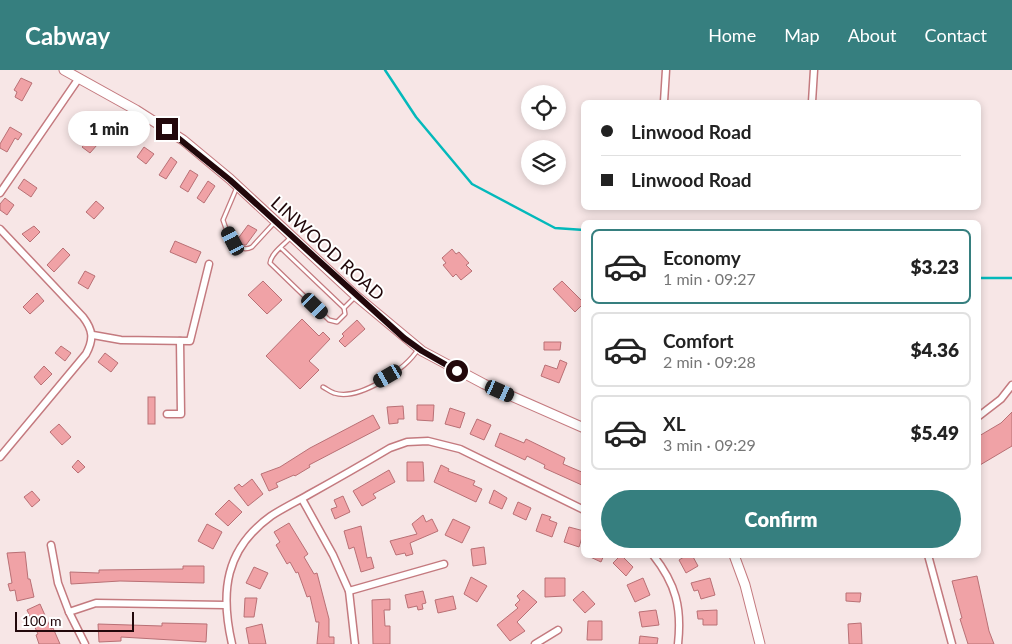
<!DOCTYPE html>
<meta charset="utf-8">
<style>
:root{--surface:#fff;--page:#f2f2f2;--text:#222;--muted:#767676;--line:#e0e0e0;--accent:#367f7f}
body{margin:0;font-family:Lato,sans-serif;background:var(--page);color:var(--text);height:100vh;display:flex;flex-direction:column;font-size:19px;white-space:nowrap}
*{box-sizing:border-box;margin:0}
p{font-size:16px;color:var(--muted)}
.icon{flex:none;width:28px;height:28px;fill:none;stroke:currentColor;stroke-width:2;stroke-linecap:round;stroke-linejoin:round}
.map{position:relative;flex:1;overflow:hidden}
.side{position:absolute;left:581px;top:150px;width:400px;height:338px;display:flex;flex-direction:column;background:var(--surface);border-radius:8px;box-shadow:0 2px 8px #0003}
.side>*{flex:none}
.guide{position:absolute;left:581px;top:30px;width:400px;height:110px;border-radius:8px;box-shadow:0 2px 8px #0003;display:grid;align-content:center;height:110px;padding:0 20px;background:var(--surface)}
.controls{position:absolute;left:521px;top:15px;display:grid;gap:10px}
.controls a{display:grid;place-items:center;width:45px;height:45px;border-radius:50%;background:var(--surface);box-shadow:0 2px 8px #0003;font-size:25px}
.scale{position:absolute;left:15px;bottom:12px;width:119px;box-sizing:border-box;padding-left:5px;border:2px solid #22080b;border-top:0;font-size:14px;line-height:18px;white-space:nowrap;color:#22080b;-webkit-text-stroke:4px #fff;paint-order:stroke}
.end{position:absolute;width:22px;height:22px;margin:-11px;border:6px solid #22080b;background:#fff;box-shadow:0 0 0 2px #fff}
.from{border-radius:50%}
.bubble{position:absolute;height:35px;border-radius:18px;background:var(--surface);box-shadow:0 2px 8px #0003;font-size:16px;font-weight:800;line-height:35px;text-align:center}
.car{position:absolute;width:15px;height:30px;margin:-15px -8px;border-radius:6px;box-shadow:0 0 4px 1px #0007;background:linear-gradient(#222 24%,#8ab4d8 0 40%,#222 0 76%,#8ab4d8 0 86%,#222 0)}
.guide b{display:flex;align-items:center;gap:18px;height:48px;font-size:19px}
.guide b+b{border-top:1px solid var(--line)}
.guide i{width:12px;height:12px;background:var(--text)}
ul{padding:9px 0 0;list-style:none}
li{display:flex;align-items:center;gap:15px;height:75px;margin:0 10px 8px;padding:0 10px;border:2px solid var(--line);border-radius:8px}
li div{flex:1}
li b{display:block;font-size:19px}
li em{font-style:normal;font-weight:800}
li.on{border-color:var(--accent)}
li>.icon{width:45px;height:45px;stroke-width:1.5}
.action{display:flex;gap:10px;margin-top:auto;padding:10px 20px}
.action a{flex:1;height:58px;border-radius:30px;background:var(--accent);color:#fff;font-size:20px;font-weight:800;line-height:58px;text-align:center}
header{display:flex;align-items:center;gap:30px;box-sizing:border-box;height:70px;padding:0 25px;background:var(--accent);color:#fff}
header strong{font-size:24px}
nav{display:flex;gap:28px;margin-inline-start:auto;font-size:18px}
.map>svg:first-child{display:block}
</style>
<header>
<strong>Cabway</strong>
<nav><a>Home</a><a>Map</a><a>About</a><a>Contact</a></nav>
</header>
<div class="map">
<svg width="1012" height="574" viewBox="0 0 1012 574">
<rect width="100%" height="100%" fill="#f7e6e6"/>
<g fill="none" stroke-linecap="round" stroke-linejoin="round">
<g stroke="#04b9bb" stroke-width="2.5">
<path d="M385,0L416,47L472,114L555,158L584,160"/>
<path d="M979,208H1012"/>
</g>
</g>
<g fill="#f0a2a6" stroke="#b97075">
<path d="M21,8L32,13L22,31L15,27L17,22L14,20Z"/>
<path d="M105,53L123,65L116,75L104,67L90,83L82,77L91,67L94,71Z"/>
<path d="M10,57L22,64L18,70L15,68L7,82L0,78V74Z"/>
<path d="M144,77L154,84L146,94L137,87Z"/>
<path d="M171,87L177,92L166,109L159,105Z"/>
<path d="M190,100L198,105L188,122L180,117Z"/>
<path d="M24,109L37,118L31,127L18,118Z"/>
<path d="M208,111L215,116L204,133L197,128Z"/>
<path d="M5,128L14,135L7,145L0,140V134Z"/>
<path d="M96,131L104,138L94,149L86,142Z"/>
<path d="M248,155L257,160L246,175H243L237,170Z"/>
<path d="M34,156L40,162L30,172L22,164Z"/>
<path d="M175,171L201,182L196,193L170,182Z"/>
<path d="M63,178L70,185L54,202L47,195Z"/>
<path d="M452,179L456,184L459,182L469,193L466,195L472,201L461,210L456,204L453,207L443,195L446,193L442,188Z"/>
<path d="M85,201L95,206L88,219L78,213Z"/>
<path d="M263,211L282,230L267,244L248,225Z"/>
<path d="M562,211L584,233L575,242L553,219Z"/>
<path d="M37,223L44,231L30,244L23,237Z"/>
<path d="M302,249L319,266L323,262L330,269L309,291L319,300L300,319L266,286Z"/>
<path d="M357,250L365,259L345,277L339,271L344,266L342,264Z"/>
<path d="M544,272H561L560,280H544Z"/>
<path d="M61,276L71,283L65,291L55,283Z"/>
<path d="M105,283L118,293L111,302L98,292Z"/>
<path d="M560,290L567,293L559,313L541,306L545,295L557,299Z"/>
<path d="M44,296L52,304L41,315L34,307Z"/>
<rect x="148" y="327" width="7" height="27"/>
<path d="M417,335H434L433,351L417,350Z"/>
<path d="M403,336L404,349H398V353L389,354L387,337Z"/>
<path d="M450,338L465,343L460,358L445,354Z"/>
<path d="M1012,342V376L980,395L979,366L1001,353Z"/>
<path d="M373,345L380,358L309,395L310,397L295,406L294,405L276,413L278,417L269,421L261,404L280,397L310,378Z"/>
<path d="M477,349L491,355L484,370L470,364Z"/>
<path d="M59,354L71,367L62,375L50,362Z"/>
<path d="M500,363L524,373L526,369L565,388L563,394L584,403V416L544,398L545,395L527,386L525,390L495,376Z"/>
<path d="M78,390L85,397L78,403L72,397Z"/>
<path d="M407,392H423L424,411H407Z"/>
<path d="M441,395L449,399L448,401L475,411L473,415L482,419L476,432L434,412Z"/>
<path d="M389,400L395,412L373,424L376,428L362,436L353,421Z"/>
<path d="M252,409L263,424L248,436L234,418L239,414L242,417Z"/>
<path d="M494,420L507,428L502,439L489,433Z"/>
<path d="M32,421L40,430L32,437L24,427Z"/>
<path d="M343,426L350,442L335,449L331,439L337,437L334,430Z"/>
<path d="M229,430L242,442L228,456L215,444Z"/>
<path d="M518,432L531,438L526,450L513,444Z"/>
<path d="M542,444L551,447L549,450L557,453L552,467L536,461Z"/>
<path d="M423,445L426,452L432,449L438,461L410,473L413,484L406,486L405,483L396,485L390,471L417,464L412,454Z"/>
<path d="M453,449L470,457L462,473L445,465Z"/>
<path d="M289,453L308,484L304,487L314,504L317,503L329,549V567H334V574H317L319,552H316L310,526L307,527L298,502L296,503L290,492L287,494L276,475L280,472L274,462Z"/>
<path d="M207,454L222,462L213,479L198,471Z"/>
<path d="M361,456L367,488L371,487L374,498L361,502L354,477L349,479L344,461Z"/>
<path d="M569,457L584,461L579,477L564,472Z"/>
<path d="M484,477L486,494L473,496L471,479Z"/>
<path d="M25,482L28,509H30L34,527L17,531L15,520L10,521L8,514L12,513L7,483Z"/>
<path d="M586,485H604L601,492Z"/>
<path d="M621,485L633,497L626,506L613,493Z"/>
<path d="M687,485H692L698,496L686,503L679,490Z"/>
<path d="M183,496H204V513L120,511L71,514L70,502L99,503V500L183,499Z"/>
<path d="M254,497L268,503L260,519L246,513Z"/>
<path d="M977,506L989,561L994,574H968L960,549L962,548L952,511Z"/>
<path d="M471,507L487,516L477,532L464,524Z"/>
<path d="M545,508H565V526L545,527Z"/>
<path d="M643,508L650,525L635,532L627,515Z"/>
<path d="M710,508L715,525L701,529L698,520L694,521L691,513Z"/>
<path d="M523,520L537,532L517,552L525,561L510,571L497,555L518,538L515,535L520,530L517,526Z"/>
<path d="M423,521L426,533L422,534L423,539L418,540L417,536L408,538L405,525Z"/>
<path d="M583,521L595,534L585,543L573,530Z"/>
<path d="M846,523H861L860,532L846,531Z"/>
<path d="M453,526L456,539L438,543L435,530Z"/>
<path d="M245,528H257L254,547H244Z"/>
<path d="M390,529V540H384L385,556H390V574H373L372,530Z"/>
<path d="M40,534L51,559L53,558L60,574H39L36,565L38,564L27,540Z"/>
<path d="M656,540L659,555L642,557L639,542Z"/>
<path d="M717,540V555H703V549H698L697,541Z"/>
<path d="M588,551H602V570H587Z"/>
<path d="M162,553L207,554L206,572L121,567V571L99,572L98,554L162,556Z"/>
<path d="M861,553L862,574H849L848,554Z"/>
<path d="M262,554L266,574H249L246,558Z"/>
<path d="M640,566L658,568L657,574H639Z"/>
</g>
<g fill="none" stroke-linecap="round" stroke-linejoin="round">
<defs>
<g id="lane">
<path d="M237,117L223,150C227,163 237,185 252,177L275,152"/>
<path d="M281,178L344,238L345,244L337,252L329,250L270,193C271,183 285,174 291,167"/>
<path d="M344,238L356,226"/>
<path d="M323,317C327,319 330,322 334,323C359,331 407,299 418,279"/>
</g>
<g id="street">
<path d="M664,32L666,0"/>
<path d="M812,32L814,0"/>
<path d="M0,123L79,8"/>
<path d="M0,159L83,247C93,260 94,269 86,284L0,387"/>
<path d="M93,265L121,270L190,271L209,194"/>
<path d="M167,344H181L180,271"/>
<path d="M979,346L1001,329L1012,315"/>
<path d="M302,429L333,485L349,521L355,574"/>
<path d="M51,475L58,513L69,542L85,574"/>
<path d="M653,485C676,514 682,538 678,574"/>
<path d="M928,485L952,574"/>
<path d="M349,521L444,494"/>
<path d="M69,542L96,533L225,535"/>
<path d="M232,574C220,522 225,479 271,446C283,438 296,432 308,425C335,410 363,394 390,378L407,372L428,371L460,379L584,440"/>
<path d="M535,574L558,560"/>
</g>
<g id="secondary">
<path d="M64,0L136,40L183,70L230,109L356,226L422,281L484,314L584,358"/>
<path d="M734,485L745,515L760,574"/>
</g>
</defs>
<use href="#lane" stroke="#c47a7f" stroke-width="5.5"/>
<use href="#street" stroke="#c47a7f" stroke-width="9"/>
<use href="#secondary" stroke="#c47a7f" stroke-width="11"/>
<use href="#lane" stroke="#fff" stroke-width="3"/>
<use href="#street" stroke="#fff" stroke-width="6"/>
<use href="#secondary" stroke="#fff" stroke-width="9"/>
</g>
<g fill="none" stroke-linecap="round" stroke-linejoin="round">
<path stroke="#22080b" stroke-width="6" d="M167,59L230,110L404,268L422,281L457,301"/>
</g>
<g text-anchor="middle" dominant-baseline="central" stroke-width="4" stroke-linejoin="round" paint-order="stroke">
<g font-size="18" fill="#22080b" stroke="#fff">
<text transform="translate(328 178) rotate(42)">LINWOOD ROAD</text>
</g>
</g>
</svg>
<div class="controls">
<a><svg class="icon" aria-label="locate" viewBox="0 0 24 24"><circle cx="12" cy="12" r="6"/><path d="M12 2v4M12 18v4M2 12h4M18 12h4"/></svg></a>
<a><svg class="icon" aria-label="layers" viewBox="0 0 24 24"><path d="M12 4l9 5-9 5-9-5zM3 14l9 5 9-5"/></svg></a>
</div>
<div class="scale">100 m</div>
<i class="end from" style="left:457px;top:301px"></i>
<i class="end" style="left:167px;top:59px"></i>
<div class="bubble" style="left:68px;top:41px;width:82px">1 min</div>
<i class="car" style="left:233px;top:171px;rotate:332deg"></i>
<i class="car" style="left:315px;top:236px;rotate:134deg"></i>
<i class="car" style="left:388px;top:306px;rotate:240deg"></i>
<i class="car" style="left:500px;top:321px;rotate:114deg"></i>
<div class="guide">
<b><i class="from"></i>Linwood Road</b>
<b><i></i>Linwood Road</b>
</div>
<section class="side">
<ul>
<li class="on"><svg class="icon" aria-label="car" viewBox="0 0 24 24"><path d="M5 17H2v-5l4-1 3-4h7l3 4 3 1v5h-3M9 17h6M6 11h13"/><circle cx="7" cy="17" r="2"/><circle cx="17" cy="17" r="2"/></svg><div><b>Economy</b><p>1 min · 09:27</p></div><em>$3.23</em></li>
<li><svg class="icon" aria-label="car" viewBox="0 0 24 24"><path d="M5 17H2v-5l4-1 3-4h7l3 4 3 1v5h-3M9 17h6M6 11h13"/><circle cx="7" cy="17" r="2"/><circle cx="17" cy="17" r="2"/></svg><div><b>Comfort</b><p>2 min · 09:28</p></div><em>$4.36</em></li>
<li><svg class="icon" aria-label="car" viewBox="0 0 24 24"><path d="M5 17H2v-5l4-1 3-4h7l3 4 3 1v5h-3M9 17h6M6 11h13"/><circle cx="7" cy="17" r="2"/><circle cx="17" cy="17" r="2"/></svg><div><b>XL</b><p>3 min · 09:29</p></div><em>$5.49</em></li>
</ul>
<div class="action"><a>Confirm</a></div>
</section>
</div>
